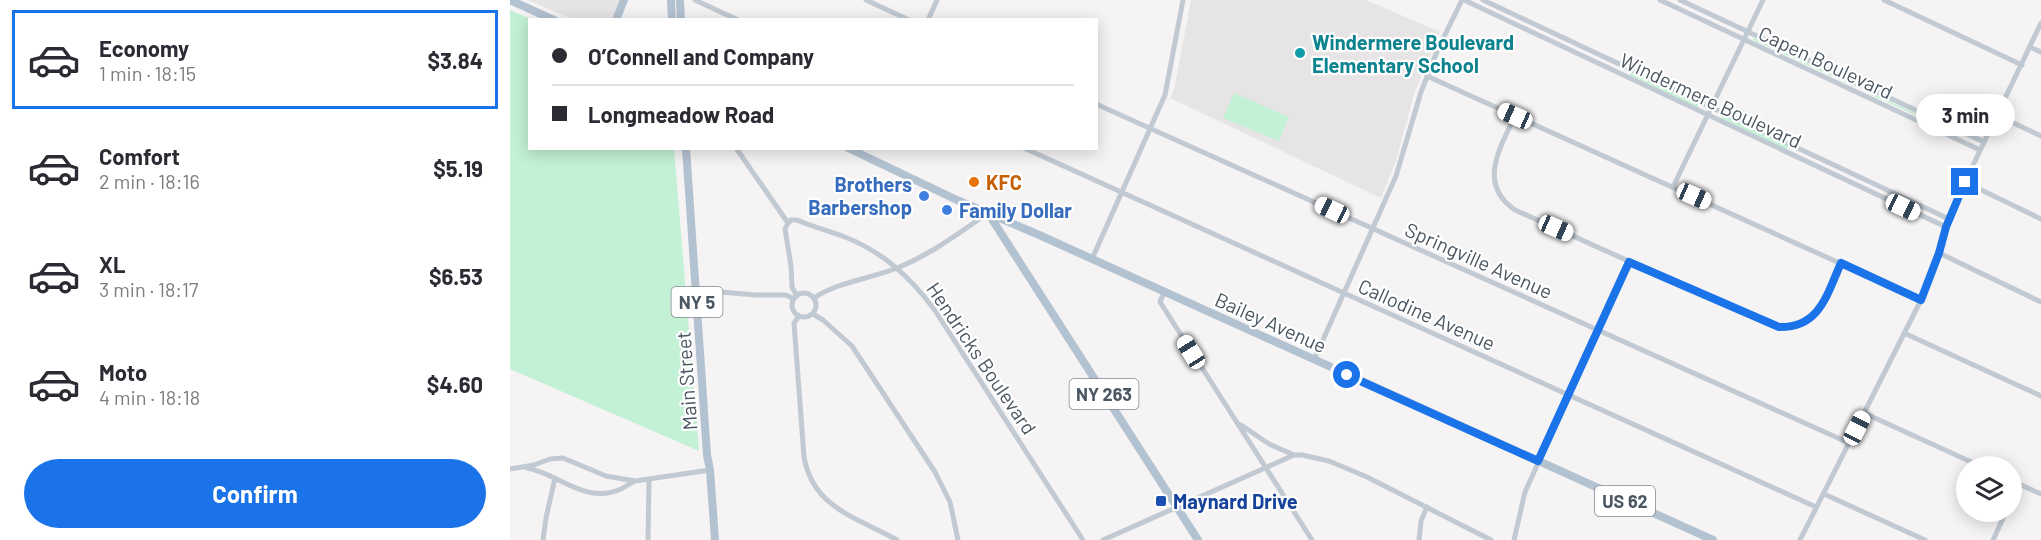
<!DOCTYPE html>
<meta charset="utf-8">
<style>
:root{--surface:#fff;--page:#f2f2f3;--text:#2b2b33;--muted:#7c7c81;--line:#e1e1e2;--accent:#1a73e8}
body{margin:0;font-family:Barlow,sans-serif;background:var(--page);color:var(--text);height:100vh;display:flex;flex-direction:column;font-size:22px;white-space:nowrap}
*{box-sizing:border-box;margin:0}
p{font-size:20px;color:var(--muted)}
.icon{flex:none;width:33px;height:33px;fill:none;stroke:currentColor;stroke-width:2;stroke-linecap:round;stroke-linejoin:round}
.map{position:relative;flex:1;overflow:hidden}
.panel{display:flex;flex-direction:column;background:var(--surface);width:510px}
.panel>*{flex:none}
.guide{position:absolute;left:18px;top:18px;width:570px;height:132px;border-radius:0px;box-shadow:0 3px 15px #0003;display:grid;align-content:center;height:132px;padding:0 24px;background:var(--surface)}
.fabs{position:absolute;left:1446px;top:456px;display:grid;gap:12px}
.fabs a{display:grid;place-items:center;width:66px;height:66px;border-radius:50%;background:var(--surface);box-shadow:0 3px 15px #0003;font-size:30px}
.end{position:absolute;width:27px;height:27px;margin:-14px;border:8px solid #1a73e8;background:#fff;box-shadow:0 0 0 3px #fff}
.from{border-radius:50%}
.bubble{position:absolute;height:42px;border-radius:21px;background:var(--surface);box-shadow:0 3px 15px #0003;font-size:20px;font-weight:700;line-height:42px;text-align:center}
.car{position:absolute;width:18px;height:36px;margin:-18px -9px;border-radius:8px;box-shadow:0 0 4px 2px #0007;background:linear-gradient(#fff 24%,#345 0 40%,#fff 0 76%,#345 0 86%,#fff 0)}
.guide b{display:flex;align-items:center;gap:21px;height:57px;font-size:22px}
.guide b+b{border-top:2px solid var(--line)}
.guide i{width:15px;height:15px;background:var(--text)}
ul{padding:10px 0 0;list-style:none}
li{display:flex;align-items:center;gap:18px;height:99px;margin:0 12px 9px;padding:0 12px;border:3px solid transparent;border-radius:0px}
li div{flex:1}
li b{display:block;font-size:22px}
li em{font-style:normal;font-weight:700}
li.selected{border-color:var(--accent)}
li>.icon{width:54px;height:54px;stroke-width:1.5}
.primary-button{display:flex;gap:12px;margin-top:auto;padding:12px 24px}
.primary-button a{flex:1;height:69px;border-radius:36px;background:var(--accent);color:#fff;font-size:24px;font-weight:700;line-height:69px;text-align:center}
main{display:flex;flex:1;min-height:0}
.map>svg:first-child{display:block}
</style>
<main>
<section class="panel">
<ul>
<li class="selected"><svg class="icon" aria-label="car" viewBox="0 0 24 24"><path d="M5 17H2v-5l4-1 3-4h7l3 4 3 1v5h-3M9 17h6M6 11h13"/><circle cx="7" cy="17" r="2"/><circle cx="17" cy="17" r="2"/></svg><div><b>Economy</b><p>1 min · 18:15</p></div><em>$3.84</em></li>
<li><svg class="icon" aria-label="car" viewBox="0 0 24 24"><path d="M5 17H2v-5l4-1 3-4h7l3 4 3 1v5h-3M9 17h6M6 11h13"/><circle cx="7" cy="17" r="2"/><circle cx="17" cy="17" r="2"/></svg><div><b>Comfort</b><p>2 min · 18:16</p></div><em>$5.19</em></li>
<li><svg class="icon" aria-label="car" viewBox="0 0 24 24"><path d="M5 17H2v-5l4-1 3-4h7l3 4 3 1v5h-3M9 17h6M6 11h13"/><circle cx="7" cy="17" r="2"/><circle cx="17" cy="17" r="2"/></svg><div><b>XL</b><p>3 min · 18:17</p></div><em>$6.53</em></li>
<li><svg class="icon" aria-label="car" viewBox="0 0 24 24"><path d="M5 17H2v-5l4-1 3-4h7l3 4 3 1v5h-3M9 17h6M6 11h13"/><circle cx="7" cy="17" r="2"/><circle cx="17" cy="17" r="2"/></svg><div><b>Moto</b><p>4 min · 18:18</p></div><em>$4.60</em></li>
</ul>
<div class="primary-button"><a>Confirm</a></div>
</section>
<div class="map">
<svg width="1531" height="540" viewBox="0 0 1531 540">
<rect width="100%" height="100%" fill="#f5f3f3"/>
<g fill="#e6e4e5">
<path d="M17,0H110L102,20L63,19Z"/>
<path d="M681,0H856L930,32L904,94L886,161L871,198L660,98L664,90Z"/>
</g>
<g fill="#c3f1d5">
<path d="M0,10L21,19L20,148L164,149L189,451L0,369Z"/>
<path d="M1244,38L1348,86V88L1243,40Z"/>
<path d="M1121,72L1188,104L1189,106L1187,107L1120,75Z"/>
<path d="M1358,92H1360L1465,142L1359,94Z"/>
<path d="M724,93L779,117L769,141L713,118Z"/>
<path d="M1212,115L1277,145L1278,148L1276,149L1211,118Z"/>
</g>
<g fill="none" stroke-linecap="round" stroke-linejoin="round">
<g stroke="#c1cad2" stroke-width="5">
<path d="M185,0L228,20"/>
<path d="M356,0L399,20"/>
<path d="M954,0L1436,227"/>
<path d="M973,0L1439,219"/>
<path d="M1150,0L1470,150"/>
<path d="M1170,0L1474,142"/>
<path d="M1374,0L1512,65"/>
<path d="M418,20L427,0"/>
<path d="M1520,47L1531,52"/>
<path d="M917,76L1411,300"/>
<path d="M586,104L1339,443"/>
<path d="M1487,115L1531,136"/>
<path d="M1005,116C990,148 967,184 1005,210L1263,326C1307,334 1317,295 1331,263"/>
<path d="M226,148L278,223"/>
<path d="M514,148L1306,507"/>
<path d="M1455,182L1531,219"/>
<path d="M1163,187L1253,0"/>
<path d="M278,223L281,220H287C303,227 319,231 335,237C373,252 400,277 424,309L573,540"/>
<path d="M278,223L275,229L281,266L282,287L287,296"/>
<path d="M1429,253L1531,302"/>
<path d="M582,259L655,95L673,0"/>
<path d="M186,290L246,295H276L284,299"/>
<path d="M654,292L650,302L802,540"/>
<circle cx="294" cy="305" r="12"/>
<path d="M304,298C327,282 360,279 387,268C420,255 449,233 478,213"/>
<path d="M303,314L313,320L342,346L425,472L440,502L448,540"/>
<path d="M289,316L284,323L294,457C303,508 346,517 387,540"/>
<path d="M1394,333L1531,396"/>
<path d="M804,360L886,176L911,92L928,49L952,0"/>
<path d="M1354,413L1470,466"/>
<path d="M731,425L759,444L784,455"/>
<path d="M17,468C50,474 75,505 111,489C115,487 119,484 123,482"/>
<path d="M0,469L24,465L40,459L53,458L96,476L125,481L200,470"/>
<path d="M1502,481L1531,494"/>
<path d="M1314,494L1415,540"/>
<path d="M1502,500L1509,484"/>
<path d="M33,540L36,518L45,478"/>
<path d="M138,540L139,480"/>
<path d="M593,540L755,468L784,455H792L819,461L857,477L981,540"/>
<path d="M909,540L911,521L917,507"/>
<path d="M1004,540L1015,492L1119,262"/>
<path d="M1290,540L1411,300L1429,253L1436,227L1455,182L1531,23"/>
<path d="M1483,540L1496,512"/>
</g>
<g stroke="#b3c2d1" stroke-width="8">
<path d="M0,0L44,20"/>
<path d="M161,0L162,20"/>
<path d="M170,0L171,20"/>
<path d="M106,20L114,0"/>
<path d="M176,148L197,455L200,470L205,540"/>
<path d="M338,148L447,200L527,234L1203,540"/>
<path d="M478,213L688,540"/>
</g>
</g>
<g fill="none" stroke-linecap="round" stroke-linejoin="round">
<path stroke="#1a73e8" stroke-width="8" d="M837,375L1028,461L1119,262L1269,327C1310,328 1317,294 1331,263L1411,300L1429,253L1436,227L1455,182"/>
</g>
<circle fill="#0f9aa8" stroke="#fff" stroke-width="2" cx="790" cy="53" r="6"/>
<circle fill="#e8710a" stroke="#fff" stroke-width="2" cx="464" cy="182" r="6"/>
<g fill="#3f7fe0" stroke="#fff" stroke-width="2">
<circle cx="414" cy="196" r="6"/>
<circle cx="437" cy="210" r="6"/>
</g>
<rect fill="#1a4fb4" stroke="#fff" stroke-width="2" x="645" y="495" width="12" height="12" rx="3"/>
<g text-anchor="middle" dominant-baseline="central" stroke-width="4.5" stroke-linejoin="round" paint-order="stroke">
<g fill="#fff" stroke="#808990" stroke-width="1.5">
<rect x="161.5" y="287" width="51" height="30" rx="4.5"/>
<rect x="559.5" y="379" width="69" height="30" rx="4.5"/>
<rect x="1085" y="486" width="60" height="30" rx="4.5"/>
</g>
<g font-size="18" font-weight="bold" fill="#4a5661">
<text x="187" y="302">NY 5</text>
<text x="594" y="394">NY 263</text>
<text x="1115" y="501">US 62</text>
</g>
<g font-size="20" font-weight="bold" fill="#0d838f" stroke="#fff" text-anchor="start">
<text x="802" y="42">Windermere Boulevard<tspan x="802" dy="23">Elementary School</tspan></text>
</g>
<g font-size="20" fill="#4a5661" stroke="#fff">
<text transform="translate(1316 62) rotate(25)">Capen Boulevard</text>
<text transform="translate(1201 100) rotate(25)">Windermere Boulevard</text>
<text transform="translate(969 260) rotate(24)">Springville Avenue</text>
<text transform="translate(917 314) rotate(24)">Callodine Avenue</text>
<text transform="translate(761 322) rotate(24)">Bailey Avenue</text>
<text transform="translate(472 358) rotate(56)">Hendricks Boulevard</text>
<text transform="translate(176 381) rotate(-94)">Main Street</text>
</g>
<g font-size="20" font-weight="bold" fill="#c56008" stroke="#fff" text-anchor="start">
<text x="476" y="182">KFC</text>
</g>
<g font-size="20" font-weight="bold" fill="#366cbe" stroke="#fff" text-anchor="end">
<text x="402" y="184">Brothers<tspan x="402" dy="23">Barbershop</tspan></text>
<text x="449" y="210" text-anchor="start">Family Dollar</text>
</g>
<g font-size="20" font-weight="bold" fill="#164399" stroke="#fff" text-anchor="start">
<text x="663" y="501">Maynard Drive</text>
</g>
</g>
</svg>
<div class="fabs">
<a><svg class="icon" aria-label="layers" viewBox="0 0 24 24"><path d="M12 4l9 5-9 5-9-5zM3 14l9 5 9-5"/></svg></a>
</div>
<i class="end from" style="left:837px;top:375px"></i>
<i class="end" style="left:1455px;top:182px"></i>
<div class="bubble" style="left:1406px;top:94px;width:99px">3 min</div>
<i class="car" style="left:1005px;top:116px;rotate:294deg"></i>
<i class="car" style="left:1184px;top:196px;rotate:114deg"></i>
<i class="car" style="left:1393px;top:207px;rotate:115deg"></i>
<i class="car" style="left:822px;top:210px;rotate:295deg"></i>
<i class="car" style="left:1046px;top:228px;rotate:114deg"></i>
<i class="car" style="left:681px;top:352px;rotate:328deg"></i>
<i class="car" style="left:1347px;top:428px;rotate:27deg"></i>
<div class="guide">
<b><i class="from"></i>O’Connell and Company</b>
<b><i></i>Longmeadow Road</b>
</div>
</div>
</main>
